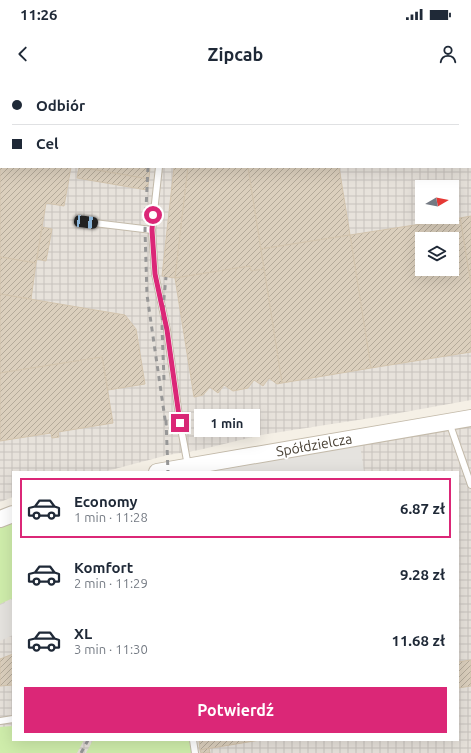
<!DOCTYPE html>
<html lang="pl">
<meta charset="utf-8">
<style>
:root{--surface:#fff;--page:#f6f6f7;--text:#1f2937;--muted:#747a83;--line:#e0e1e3;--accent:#db2777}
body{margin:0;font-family:Ubuntu,sans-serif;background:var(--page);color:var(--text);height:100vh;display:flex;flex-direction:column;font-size:15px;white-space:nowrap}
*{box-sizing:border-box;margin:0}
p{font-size:13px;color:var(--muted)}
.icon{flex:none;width:22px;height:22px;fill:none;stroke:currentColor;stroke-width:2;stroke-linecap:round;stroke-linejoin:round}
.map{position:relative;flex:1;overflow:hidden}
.panel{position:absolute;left:12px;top:391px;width:447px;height:270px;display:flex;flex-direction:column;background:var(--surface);border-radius:0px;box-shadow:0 4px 16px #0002}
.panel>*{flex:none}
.hud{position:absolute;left:0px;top:0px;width:471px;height:88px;box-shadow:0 4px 16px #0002;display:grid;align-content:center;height:88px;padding:0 12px;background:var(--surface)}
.needle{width:26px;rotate:80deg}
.buttons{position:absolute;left:415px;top:100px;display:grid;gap:8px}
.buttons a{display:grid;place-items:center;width:44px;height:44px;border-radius:0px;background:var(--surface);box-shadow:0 4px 16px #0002;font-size:20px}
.end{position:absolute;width:18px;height:18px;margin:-9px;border:5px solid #db2777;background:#fff;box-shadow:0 0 0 2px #fff}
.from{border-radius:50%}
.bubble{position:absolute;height:28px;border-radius:0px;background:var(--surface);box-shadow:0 4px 16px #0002;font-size:13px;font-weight:700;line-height:28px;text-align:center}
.car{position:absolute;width:12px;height:24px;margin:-12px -6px;border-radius:5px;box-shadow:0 0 3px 1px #0007;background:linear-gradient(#222 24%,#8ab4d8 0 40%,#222 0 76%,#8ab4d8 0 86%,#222 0)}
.hud b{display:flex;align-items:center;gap:14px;height:38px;font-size:15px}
.hud b+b{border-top:1px solid var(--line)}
.hud i{width:10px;height:10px;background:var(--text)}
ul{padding:7px 0 0;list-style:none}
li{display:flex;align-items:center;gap:12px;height:60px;margin:0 8px 6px;padding:0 4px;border:2px solid transparent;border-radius:0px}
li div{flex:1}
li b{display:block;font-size:15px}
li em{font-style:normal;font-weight:700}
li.current{border-color:var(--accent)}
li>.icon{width:36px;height:36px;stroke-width:1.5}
.primary-button{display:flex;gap:8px;margin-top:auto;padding:8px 12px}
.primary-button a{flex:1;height:46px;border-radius:0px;background:var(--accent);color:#fff;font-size:16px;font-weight:700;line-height:46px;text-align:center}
.status{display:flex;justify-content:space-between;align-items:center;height:28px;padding:0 20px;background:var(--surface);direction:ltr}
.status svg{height:11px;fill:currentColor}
header{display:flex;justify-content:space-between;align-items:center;height:52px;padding:0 12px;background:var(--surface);font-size:18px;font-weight:700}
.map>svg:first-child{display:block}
</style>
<div class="status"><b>11:26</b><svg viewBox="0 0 49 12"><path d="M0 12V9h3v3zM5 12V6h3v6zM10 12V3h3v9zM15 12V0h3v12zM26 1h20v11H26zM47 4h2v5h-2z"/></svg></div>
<header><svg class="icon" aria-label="back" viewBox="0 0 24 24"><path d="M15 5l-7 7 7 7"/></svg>Zipcab<svg class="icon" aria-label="person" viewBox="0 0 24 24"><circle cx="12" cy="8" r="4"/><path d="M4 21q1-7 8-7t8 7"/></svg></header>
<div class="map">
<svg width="471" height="673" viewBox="0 0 471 673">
<defs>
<pattern id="industrial-grid" width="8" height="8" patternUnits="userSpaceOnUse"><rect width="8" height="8" fill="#e7e2db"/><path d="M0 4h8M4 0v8" fill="none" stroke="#c8c3bd"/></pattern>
<pattern id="building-hatch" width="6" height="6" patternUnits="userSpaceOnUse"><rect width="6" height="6" fill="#dbcfbd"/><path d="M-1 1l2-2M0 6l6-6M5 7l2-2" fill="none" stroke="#b4aa9a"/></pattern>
</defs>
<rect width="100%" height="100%" fill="#f5f0e6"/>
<g fill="url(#industrial-grid)" fill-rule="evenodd">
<path d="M0,0H471V320L377,337L261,355L199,370L168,375L103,392H13V417L0,422ZM1,1H470V87H1ZM422,107H452V137H422ZM422,159H452V189H422Z"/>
<path d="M471,338V673H0V439L13,434V660H458V392H157Z"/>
</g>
<g fill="#cfedab">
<path d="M13,435V518L0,524V443Z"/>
<path d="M13,646V660H84L77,673H0V647Z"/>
<path d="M93,660H190L192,673H86Z"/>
</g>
<g fill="#e5e3df">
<path d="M360,364L364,392H185Z"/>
<path d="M13,519V555L0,561V525Z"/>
</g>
<g fill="url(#building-hatch)" stroke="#d3c4ad" fill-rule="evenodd">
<path d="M0,0H161V1H1V87H71L64,126L46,123L36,183L0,177Z"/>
<rect x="198" y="0" width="170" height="1"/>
<rect x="368" y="0" width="56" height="1"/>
<path d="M79,87H150L149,99Z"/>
<path d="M79,87L149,99L147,110L77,98Z"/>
<path d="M174,87H188L175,198L162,196Z"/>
<path d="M188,87H248L264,189L251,191L250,186L175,198Z"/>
<path d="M248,87H339L350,155L261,169Z"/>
<path d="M471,136V204L460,138Z"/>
<path d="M460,138L471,205V272L371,288L350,155ZM422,159H452V189H422Z"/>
<path d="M42,147L52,149L46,181L37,179Z"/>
<path d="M350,155L371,288L282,303L261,169Z"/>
<path d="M0,177L36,183L31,219L0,214Z"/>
<path d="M250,186L251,191L264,189L282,303L277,304L269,298L263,306L254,300L248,308L233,311L224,305L218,313L210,307L203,315L194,317L175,198Z"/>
<path d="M0,214L125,235L136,249L145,304L108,310L102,277L0,293Z"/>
<path d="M102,277L113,343L58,352L59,357L52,358L51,353L0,361V293Z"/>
<path d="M13,574V605L0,606V579Z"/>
<path d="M471,580V606L458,608V582Z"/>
<path d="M199,660H260L200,670Z"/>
<path d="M209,668L210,673H201L200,670Z"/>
</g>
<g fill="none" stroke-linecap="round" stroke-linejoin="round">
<defs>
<g id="service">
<path d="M169,1V0"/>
<path d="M159,87L152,150L155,194L167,250L180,343L188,386"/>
<path d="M86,142L152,150"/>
<path d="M449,342L471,405"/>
<path d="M0,641L13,639"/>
<path d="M193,660L195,673"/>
</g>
<g id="tertiary">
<path d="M157,392L471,338"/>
<path d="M0,439L13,434"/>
</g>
</defs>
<use href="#service" stroke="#c4bbab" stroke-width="8"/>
<use href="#tertiary" stroke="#c4bbab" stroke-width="18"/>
<use href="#service" stroke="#fff" stroke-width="6"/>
<use href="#tertiary" stroke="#fff" stroke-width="16"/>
<g stroke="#979797" stroke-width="3" stroke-dasharray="5 5" stroke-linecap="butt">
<path d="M158,1V0"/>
<path d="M148,87L145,150L147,215L166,346"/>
<path d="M164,300L162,247L164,218L166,197"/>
<path d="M166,340L168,392"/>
<path d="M81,673L88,660"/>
</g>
</g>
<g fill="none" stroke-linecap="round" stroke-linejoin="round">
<path stroke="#db2777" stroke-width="5" d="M153,135L152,150L155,194L167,250L180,343"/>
</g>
<g text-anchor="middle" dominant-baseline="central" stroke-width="3.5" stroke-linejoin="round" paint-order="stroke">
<g font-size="14" fill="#494135" stroke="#fff">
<text transform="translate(314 365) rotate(-10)">Spółdzielcza</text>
</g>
</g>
</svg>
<div class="buttons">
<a><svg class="needle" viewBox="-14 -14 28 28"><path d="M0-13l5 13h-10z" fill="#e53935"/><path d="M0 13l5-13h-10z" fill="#747a83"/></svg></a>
<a><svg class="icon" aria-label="layers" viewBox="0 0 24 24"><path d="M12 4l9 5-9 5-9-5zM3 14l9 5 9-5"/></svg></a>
</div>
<i class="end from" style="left:153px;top:135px"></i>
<i class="end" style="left:180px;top:343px"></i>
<div class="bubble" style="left:194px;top:329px;width:66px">1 min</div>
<i class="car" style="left:86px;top:142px;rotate:97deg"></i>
<div class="hud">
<b><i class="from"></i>Odbiór</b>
<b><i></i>Cel</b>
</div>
<section class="panel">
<ul>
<li class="current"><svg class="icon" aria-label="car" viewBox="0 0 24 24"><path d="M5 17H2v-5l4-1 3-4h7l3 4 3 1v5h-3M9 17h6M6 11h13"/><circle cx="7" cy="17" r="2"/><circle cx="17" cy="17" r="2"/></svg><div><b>Economy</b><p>1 min · 11:28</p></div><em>6.87 zł</em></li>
<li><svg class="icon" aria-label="car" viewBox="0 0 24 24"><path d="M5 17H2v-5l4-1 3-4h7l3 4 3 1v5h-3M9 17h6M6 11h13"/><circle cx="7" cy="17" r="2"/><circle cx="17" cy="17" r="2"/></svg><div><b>Komfort</b><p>2 min · 11:29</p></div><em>9.28 zł</em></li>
<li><svg class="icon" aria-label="car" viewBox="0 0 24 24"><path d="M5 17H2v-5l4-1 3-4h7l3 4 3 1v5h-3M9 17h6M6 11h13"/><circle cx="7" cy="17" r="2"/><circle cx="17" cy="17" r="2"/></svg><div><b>XL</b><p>3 min · 11:30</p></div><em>11.68 zł</em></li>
</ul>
<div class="primary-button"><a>Potwierdź</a></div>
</section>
</div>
